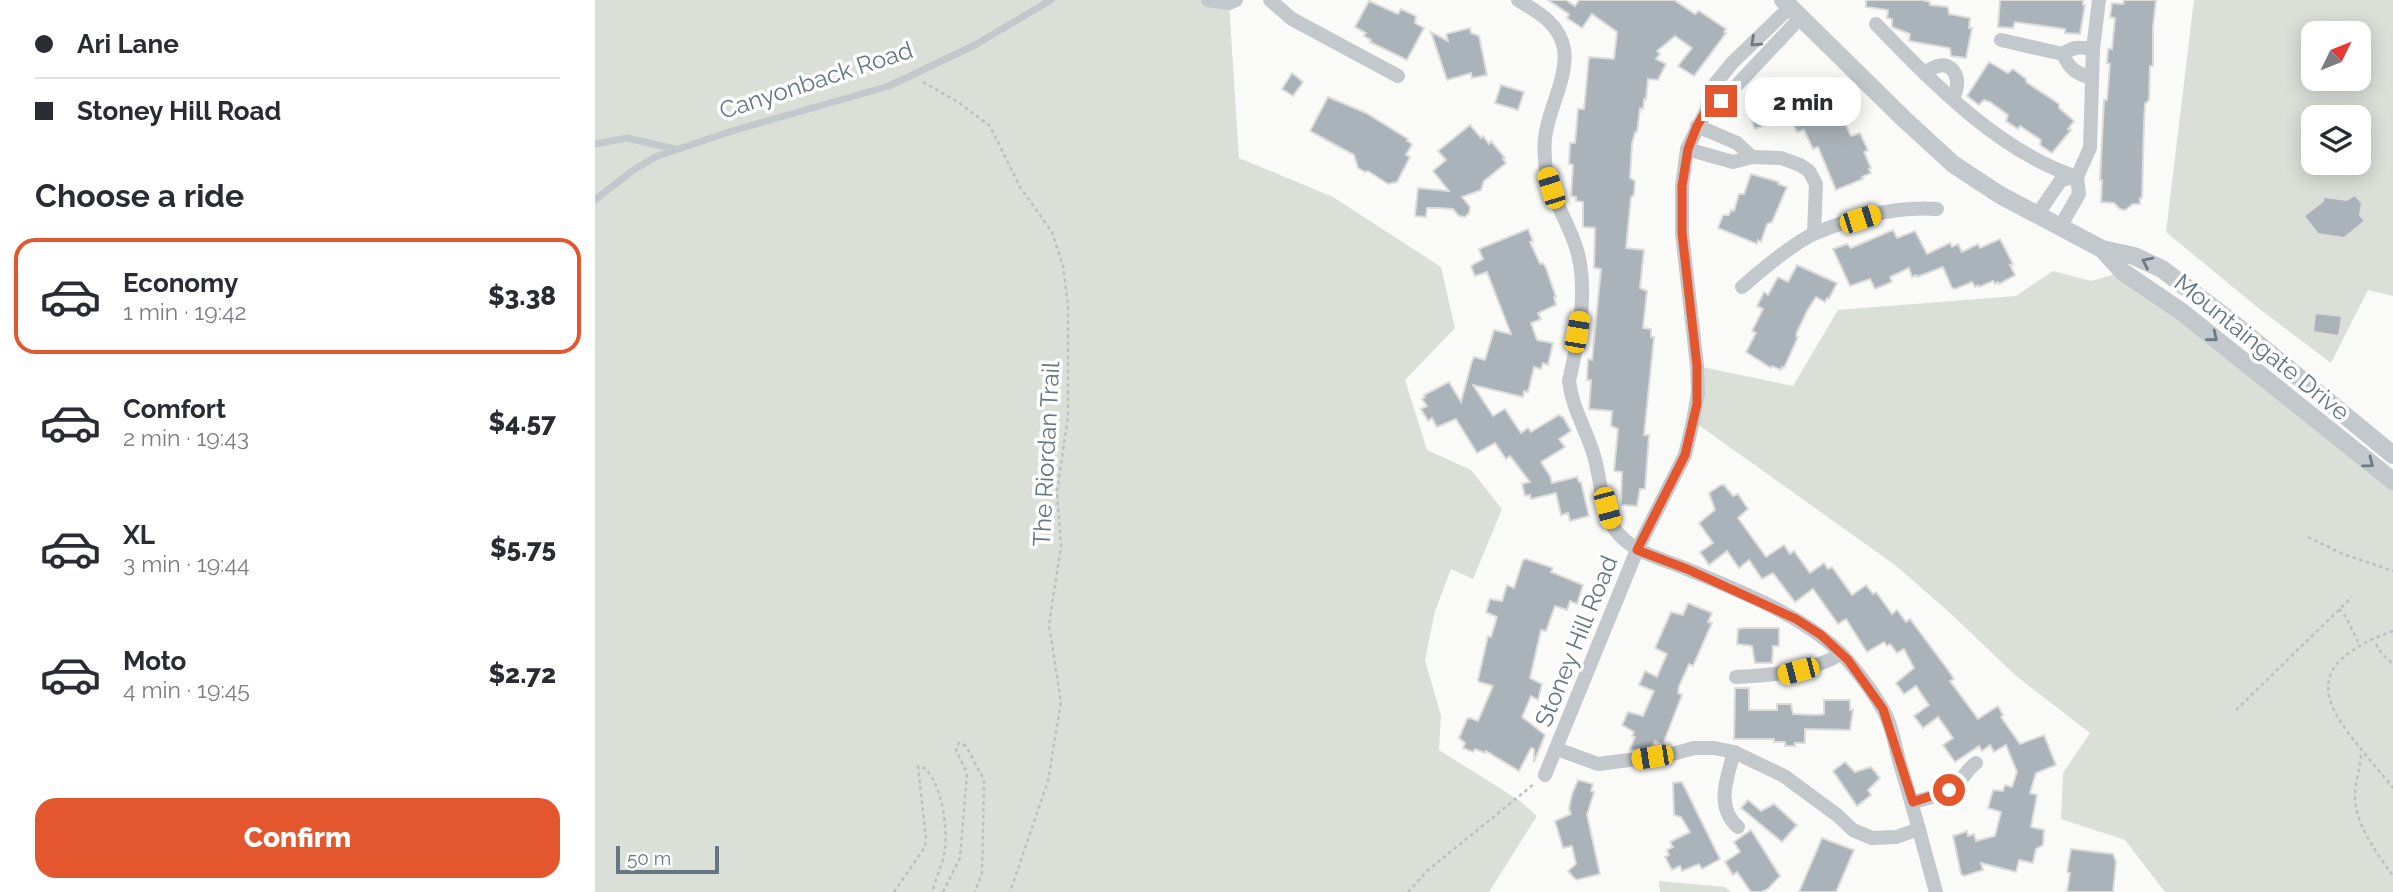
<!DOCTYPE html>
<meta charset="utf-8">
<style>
:root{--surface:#fff;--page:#f2f2f3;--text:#2b2b33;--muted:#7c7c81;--line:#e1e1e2;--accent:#e4572e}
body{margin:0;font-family:Raleway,sans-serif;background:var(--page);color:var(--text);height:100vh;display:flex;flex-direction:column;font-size:26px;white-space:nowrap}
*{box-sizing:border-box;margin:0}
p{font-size:23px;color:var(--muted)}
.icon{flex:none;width:38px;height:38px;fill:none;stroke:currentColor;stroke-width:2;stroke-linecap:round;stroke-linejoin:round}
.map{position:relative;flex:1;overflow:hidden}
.side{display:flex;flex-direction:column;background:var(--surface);width:595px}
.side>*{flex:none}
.top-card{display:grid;align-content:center;height:154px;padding:0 35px;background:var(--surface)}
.needle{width:46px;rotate:47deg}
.controls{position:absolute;left:1706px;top:21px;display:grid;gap:14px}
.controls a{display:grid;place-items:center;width:70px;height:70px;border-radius:14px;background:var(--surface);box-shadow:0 4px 18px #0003;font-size:35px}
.scale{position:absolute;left:21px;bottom:18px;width:103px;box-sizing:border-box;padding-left:7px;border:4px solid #657683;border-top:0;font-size:19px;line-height:24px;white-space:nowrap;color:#657683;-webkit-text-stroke:5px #fff;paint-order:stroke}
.end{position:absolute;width:32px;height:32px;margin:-16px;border:9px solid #e4572e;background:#fff;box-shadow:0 0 0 4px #fff}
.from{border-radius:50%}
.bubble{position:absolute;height:49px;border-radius:21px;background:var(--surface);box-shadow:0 4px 18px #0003;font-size:23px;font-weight:800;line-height:49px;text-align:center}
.car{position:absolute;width:21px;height:42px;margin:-21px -10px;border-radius:9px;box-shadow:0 0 5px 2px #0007;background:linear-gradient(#f5c518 24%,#345 0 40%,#f5c518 0 76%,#345 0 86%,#f5c518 0)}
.top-card b{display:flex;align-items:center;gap:24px;height:66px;font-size:26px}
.top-card b+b{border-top:2px solid var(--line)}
.top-card i{width:18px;height:18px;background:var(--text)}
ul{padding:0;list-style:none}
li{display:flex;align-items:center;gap:21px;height:116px;margin:0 14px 10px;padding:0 21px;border:4px solid transparent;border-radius:21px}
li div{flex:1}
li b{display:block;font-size:26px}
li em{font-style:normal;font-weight:800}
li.active{border-color:var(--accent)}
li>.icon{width:63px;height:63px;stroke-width:1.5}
h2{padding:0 35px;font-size:32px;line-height:84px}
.cta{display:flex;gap:14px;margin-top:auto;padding:14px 35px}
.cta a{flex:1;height:80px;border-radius:21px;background:var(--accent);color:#fff;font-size:28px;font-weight:800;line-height:80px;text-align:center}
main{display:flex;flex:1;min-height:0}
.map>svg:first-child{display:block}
</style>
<main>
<section class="side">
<div class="top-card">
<b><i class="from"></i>Ari Lane</b>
<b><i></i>Stoney Hill Road</b>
</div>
<h2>Choose a ride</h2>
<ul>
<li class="active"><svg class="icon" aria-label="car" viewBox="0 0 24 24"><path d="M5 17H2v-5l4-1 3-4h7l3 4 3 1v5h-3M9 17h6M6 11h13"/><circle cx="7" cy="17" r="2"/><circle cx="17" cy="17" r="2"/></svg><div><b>Economy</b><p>1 min · 19:42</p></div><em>$3.38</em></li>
<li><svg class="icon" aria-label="car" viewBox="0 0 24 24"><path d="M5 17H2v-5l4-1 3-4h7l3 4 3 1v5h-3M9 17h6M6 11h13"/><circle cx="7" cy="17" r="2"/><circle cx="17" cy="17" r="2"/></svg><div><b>Comfort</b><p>2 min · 19:43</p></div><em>$4.57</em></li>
<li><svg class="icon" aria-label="car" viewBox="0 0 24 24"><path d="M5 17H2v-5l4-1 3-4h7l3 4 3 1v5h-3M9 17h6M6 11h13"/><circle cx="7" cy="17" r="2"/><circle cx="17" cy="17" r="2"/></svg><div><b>XL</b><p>3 min · 19:44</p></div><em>$5.75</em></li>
<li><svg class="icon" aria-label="car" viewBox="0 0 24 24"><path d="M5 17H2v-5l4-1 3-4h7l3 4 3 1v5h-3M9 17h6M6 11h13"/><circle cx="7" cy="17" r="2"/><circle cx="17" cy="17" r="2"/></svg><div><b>Moto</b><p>4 min · 19:45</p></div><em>$2.72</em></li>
</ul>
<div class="cta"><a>Confirm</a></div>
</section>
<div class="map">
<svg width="1798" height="892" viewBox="0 0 1798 892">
<rect width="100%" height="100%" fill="#fafaf8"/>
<g fill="#dadfd7" fill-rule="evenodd">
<path d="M0,0H641L634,3L644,158L738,197L846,267L860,328L810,380L832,450L876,470L907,509L878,579L856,569L840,611L830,660L846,716L844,750L925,801L942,816L894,892H0Z"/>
<path d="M1599,0H1798V296L1773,290L1736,363L1662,307L1571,232ZM1718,33H1764V79H1718ZM1718,117H1764V163H1718Z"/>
<path d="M1458,271L1496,281L1528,272L1798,481V892H1570L1530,840L1466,819L1468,773L1495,733L1420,675L1353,611L1300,565L1098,421L1102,366L1198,386L1243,310L1421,296Z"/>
<path d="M1064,881L1130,887L1136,892H1065Z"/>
</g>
<g fill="#aab3b9" stroke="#dcdcda" stroke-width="2">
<path d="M953,0H971L980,6L984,0H1079L1100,14L1104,11L1131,29L1129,32L1131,33L1099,76L1083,66L1097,48L1080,36L1062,51L1065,54L1061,59L1071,64L1063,80L1053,79L1051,99H1049L1048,109L1045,108L1042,132H1040L1037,144L1035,178L1040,181L1039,195L1036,197L1031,248L1049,250L1045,288L1052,291L1048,328L1056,329V337H1059L1049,435H1054L1050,489H1045L1042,506L1026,505L1027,472L1019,471L1023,429L1016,426L1017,411L994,409L996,380H992L993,359L997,360L1006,269L999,268L1000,228L988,227V202L981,201V197L976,196L978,165L974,164L975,143H980L983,109H989L994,57L1019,59L1022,32L997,14L987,28L972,18L974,14Z"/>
<path d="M1271,0H1327L1335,2V5L1353,7L1354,14L1375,18L1374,28H1377L1371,58L1356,56L1355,48L1314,41L1315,34L1297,27V19L1292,18L1293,10L1271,7Z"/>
<path d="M1405,0H1488V5H1490L1485,34L1470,33V29L1420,22L1418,28L1403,27Z"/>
<path d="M1529,0H1561L1558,27V66H1555L1554,100L1550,104L1549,123L1547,198H1545V204H1538L1530,210L1525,209L1519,203L1506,202L1507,180H1505L1509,100H1512L1515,64L1512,63L1513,49H1517L1520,18L1515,17L1517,3L1528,4Z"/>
<path d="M774,1L803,14L806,9L821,16L820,23L829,28L812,60L775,42L776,40L769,36L771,33L760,27Z"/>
<path d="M875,28L876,33L884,36L892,75L877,78L876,73L852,80L836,32L853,41L851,34Z"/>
<path d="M1394,62L1413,73L1418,69L1431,79V82L1464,104V108L1479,121L1473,129L1476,130L1457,153L1445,145L1446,140L1425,126L1423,129L1411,121L1413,115L1395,102L1389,100L1384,105L1372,96Z"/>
<path d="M697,73L708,82L698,96L687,89Z"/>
<path d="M906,85L929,92L923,110L900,103Z"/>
<path d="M733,97L771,113L813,139L812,141L817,144L811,155L815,157L802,182L793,184L773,171L770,172L763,168L759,155L715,131Z"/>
<path d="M1231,102L1233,106L1235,105L1242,120L1248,119L1256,136L1265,133L1273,150L1269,152L1276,168L1274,169L1276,173L1267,177L1268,179L1241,190L1223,147L1218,149L1209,130L1202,132L1195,118L1221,104L1222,107Z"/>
<path d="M1180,110L1185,120L1160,129L1156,119Z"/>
<path d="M875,125L886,138L888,136L894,144L896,141L910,158L908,159L911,163L889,181L886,190L867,197L875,207L874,213L870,217L864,216L858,209L843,208H832L831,217L820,216L823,188L854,191L838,171L851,160L843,151Z"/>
<path d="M1156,174L1184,182L1183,184L1192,187L1177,222L1172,224L1166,242L1163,240L1162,244L1123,228L1128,215H1134L1136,210L1139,211L1144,194H1149Z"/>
<path d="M1760,195L1767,203L1765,215L1770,221L1749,238L1723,234L1709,216L1728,201V197L1752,200Z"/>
<path d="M933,229L938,241L935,242L945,264L948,263L951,268L961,297H959L961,305L943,313L946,319L936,323L942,340L958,343L953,365L948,363L946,369L939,367L933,392L929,391L928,397L878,385L898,416L910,409L926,433L933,428L936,432L964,415L968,417L976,431L964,439L970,447L946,462L955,476L957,483L982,477L984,482H986L994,516L975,521L973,513L966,515L961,493L936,499L935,495L930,496L927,484L935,482L915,456L911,459L900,443L882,453L861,419L842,427L837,418L833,421L826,409L832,406L827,399L830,397L829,395L854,382L866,402L877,361L879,357L890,360L899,330L916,334L892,272L880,276L876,266L888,259L884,249Z"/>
<path d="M1298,230L1302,238L1320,231L1332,254L1355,243L1357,247L1363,244L1367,252L1383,244L1385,248L1405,239L1418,264L1415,265L1420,275L1404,284L1403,282L1400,284L1398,281L1384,287L1383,285L1380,287L1377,282L1360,289L1357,288L1348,267L1322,277L1321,275L1317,277L1314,268L1295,277L1297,282L1280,289L1275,279L1255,286L1238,249L1252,244L1256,248Z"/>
<path d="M1202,265L1242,283L1234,299L1232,298L1230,302L1221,297L1212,311L1202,332L1201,336L1203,337L1189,368L1187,367L1186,370L1177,366L1176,368L1151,352L1161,333L1157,331L1168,309L1162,306L1169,292L1173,295L1183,277L1193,282Z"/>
<path d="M1720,313L1747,316L1744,336L1718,332Z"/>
<path d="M1126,485H1129L1138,496L1143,494L1153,509L1143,518L1171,557L1189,545L1195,554L1199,551L1215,573L1229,563L1233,569L1237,567L1257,595L1271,585L1278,594L1281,592L1297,614L1302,610L1311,622L1315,619L1353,670L1359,679L1355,681L1383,719L1403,706L1408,715L1406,717L1425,744L1449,735L1461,765L1441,773L1435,793L1442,795L1436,827L1449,830L1448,845L1441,849L1438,863L1424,860L1421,872L1386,863L1388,870L1369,876L1366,874L1358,836L1372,831L1373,836L1379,834L1381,841L1400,836L1406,812L1393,808L1398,790L1408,791L1410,785L1417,787L1422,772L1411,745L1399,752L1395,745L1387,751L1384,746L1360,762L1348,745L1358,738L1343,717L1328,728L1319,716L1334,705L1321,686L1309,694L1301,683L1319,668L1309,649L1302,653L1295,644L1292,646L1289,642L1272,652L1251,619L1243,624L1218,589L1200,602L1178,573L1167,579L1154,560L1144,568L1132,551L1114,565L1105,552L1118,543L1104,523L1120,510L1114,493Z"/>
<path d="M931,559L958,568L956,572L988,585L982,604L975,601L972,610L960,606L951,631L946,630L935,678L947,684L943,700L936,696L927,717L950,735L939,762V749L936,748L924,771L891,751L890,753L880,749L878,752L868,748L870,743L864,738L872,719L875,718L883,721L898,686L884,682L883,680L893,636L896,637L902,617L891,612L895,599L907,601L912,585L919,588L928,560Z"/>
<path d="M1093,603L1117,613L1113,622L1117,623L1098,666L1094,664L1084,686L1083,693L1087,695L1068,744L1060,741L1057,748L1038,750L1035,749L1040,737L1037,736L1039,732L1027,725L1033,712L1048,716L1059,691L1044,685L1050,671L1062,677L1072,654L1060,648L1076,612L1088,615Z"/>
<path d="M1148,628H1184V646H1178L1177,663H1160L1157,646L1142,644L1143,629Z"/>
<path d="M1140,688H1154V710H1182V704H1196L1198,714L1221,715L1229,714V700H1255V710H1258L1255,730L1210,729V743H1200V746H1190V742H1179V739H1139Z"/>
<path d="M1250,762L1260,772L1276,767L1285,778L1273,790L1276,795L1262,806L1238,771Z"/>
<path d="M983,780L998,784L996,791L999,792L992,815L1005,874L981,880L973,871L981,864L977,846L968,848L960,821L976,814L974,809L977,794Z"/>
<path d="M1087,782L1125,859L1107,869L1104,864L1087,871L1085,866L1077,870L1070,857L1074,855L1072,850L1078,847L1075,842L1095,832L1086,817L1079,815L1078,783Z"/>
<path d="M1153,800L1166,811L1179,804L1202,825L1187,842L1146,808Z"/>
<path d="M1156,830L1185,876L1173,889L1166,892H1156L1142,872L1138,875L1130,862L1145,852L1139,842Z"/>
<path d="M1227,838L1259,850L1241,892H1204Z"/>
<path d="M1476,849L1518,854L1521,862L1518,892H1472L1475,873L1472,872Z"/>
</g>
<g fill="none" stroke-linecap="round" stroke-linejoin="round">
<g stroke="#bbbfc2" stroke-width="2.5" stroke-dasharray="3.5 3.5" stroke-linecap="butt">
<path d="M328,82L363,102L395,126L425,187L457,232L468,266L473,305V417L462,492L466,546L454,625L466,702L453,781L415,892"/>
<path d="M1713,537L1748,554L1798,571"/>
<path d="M1744,609L1751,617L1764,644"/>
<path d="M1798,631C1682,673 1747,723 1798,788"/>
<path d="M1781,644L1787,654L1798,664"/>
<path d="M1641,710L1757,597"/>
<path d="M1766,755C1765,767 1761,780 1760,792C1758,822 1782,853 1798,876"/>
<path d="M299,892L330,847L331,839L323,767L326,766C346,777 353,827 350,849C348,863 341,878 337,892"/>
<path d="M348,892L365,858L372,773L361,750V747L364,743L371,746L389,780L387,873L380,892"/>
<path d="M813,892L832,871L939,784"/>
</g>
<g stroke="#c3c8cc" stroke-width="7">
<path d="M0,144L32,138L80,149"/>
<path d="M0,200L37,171L60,157L137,131L294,86L380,45L456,0"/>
</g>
<g stroke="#c3c8cc" stroke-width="14">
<path d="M613,0L634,3L641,0"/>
<path d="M675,0L697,19L803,76"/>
<path d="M923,0C943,12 965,24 969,49C973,74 957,103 952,127C949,138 949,148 950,159C951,194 975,221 983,254C993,295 983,341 974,381C977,409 992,430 999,456C1006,479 1006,509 1019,528C1036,553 1066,558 1092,569C1144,591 1216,618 1253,661C1265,675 1278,692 1287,708C1297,724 1300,746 1305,764C1318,806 1329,849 1341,892"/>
<path d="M1281,24C1337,82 1404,152 1482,177"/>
<path d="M1406,40L1468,54C1474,69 1482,74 1497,78"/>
<path d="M1468,54C1478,46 1486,47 1498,49"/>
<path d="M1330,74C1351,53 1371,74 1358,98"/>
<path d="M1112,109L1127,101L1206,17"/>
<path d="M1102,126L1142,143L1157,157"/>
<path d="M1092,149L1138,162L1157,157L1186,158L1205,165L1214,171L1221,184L1219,233"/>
<path d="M1442,215L1466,180L1481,177"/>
<path d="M1465,227L1484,194L1482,177L1495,148L1498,49L1504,0"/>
<path d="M1147,287C1165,271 1201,241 1221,233C1259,217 1302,206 1342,209"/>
<path d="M1141,677C1178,675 1213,673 1246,654"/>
<path d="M962,749L1003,764L1074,755L1099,748H1119L1139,752L1189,776L1242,815L1258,830L1277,838L1301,837L1324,829"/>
<path d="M1139,752C1132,778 1120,807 1143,827"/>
<path d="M950,775L1042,550L1090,455L1098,421L1103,393L1102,366L1087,233V186L1092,149L1112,109L1114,91L1138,62L1195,7"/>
<path d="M1318,802C1333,798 1350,795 1361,785C1369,778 1372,769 1381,763"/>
</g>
<g stroke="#c3c8cc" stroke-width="18">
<path d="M1188,0L1308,118L1358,164L1405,195L1507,249L1539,256L1567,269L1634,320L1798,455"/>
<path d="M1507,249L1528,272L1587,312L1798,481"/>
</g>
</g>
<defs><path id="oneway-chevron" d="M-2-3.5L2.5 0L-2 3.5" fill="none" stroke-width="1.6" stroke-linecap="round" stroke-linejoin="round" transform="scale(1.75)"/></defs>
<g stroke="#6a7a87">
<use href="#oneway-chevron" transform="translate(1160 42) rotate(137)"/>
<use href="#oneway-chevron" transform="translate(1552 262) rotate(-154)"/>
<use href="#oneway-chevron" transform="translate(1618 337) rotate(39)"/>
<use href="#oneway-chevron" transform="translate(1774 463) rotate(37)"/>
</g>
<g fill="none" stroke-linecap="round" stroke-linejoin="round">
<path stroke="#e4572e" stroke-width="9" d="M1126,101L1112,109L1102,126L1093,149L1087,186V233L1102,366V404L1090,455L1042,550L1092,569L1201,619L1226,635L1253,660L1288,709L1318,802L1354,790"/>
</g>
<g text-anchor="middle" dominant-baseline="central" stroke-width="7" stroke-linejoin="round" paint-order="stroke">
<g font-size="24" fill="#657683" stroke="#fff">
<text transform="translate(221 80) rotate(-18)">Canyonback Road</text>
<text transform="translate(1667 347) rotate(39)">Mountaingate Drive</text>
<text transform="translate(451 454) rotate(-87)">The Riordan Trail</text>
<text transform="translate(981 641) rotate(-68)">Stoney Hill Road</text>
</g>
</g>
</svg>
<div class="controls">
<a><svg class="needle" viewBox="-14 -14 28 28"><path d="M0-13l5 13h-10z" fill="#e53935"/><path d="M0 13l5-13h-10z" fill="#7c7c81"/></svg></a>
<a><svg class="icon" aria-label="layers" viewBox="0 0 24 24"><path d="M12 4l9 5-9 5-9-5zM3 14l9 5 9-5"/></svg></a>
</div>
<div class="scale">50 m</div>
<i class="end from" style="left:1354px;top:790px"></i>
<i class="end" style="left:1126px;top:101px"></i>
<div class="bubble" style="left:1150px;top:77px;width:116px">2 min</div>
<i class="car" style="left:956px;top:188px;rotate:343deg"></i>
<i class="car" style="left:1265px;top:219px;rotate:72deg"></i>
<i class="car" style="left:982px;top:332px;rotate:10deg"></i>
<i class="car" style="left:1012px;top:508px;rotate:165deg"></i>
<i class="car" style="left:1203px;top:671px;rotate:255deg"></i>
<i class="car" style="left:1057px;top:757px;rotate:261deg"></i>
</div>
</main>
